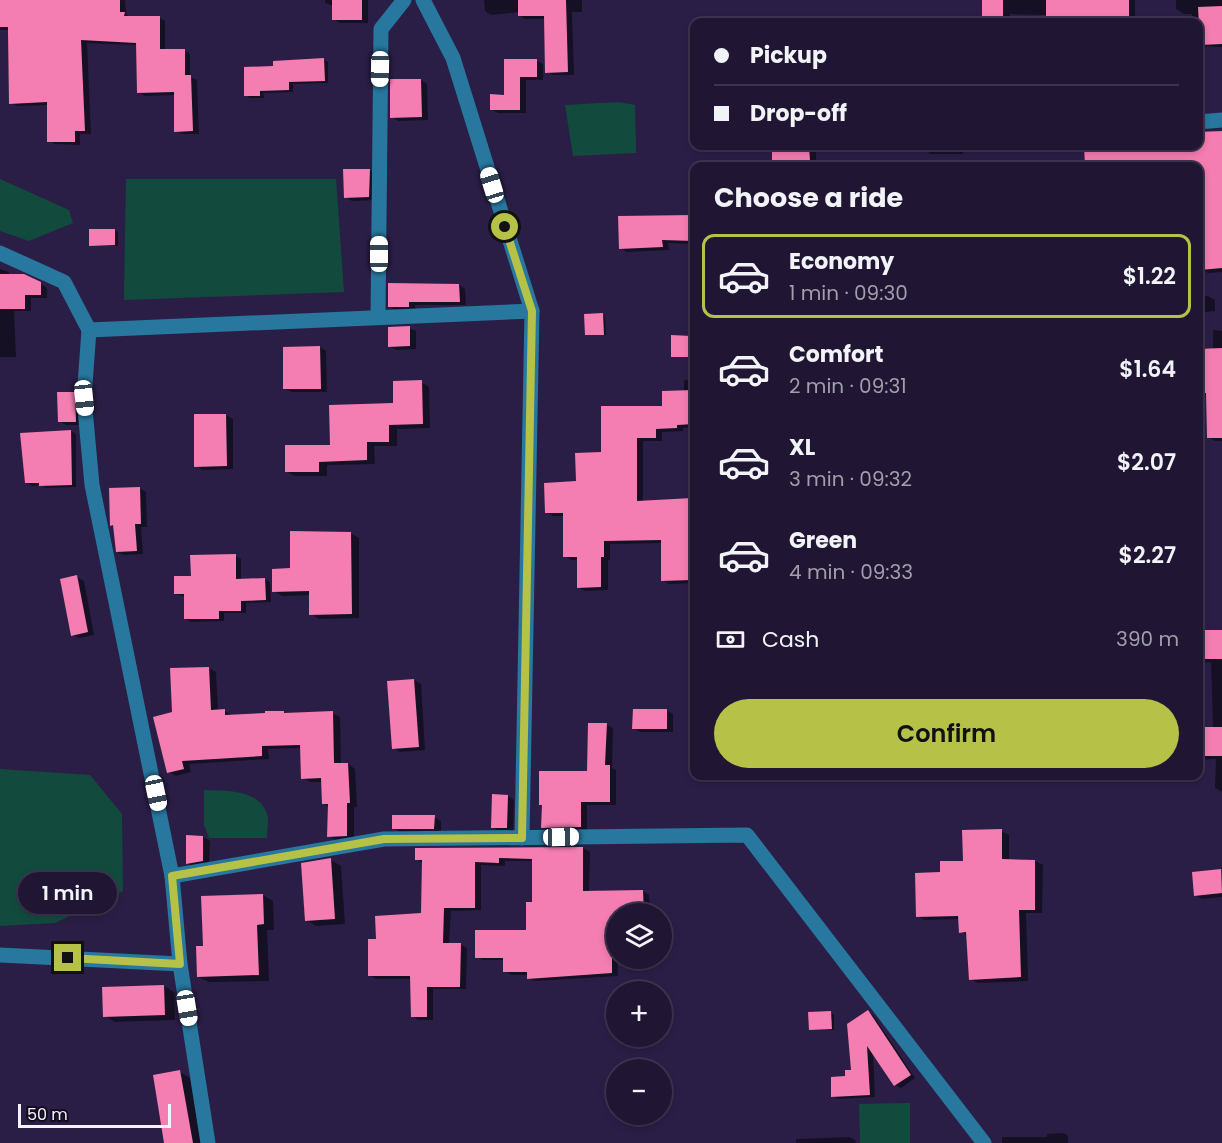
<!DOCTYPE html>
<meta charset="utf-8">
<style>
:root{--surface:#201634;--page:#2d2340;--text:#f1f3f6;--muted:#a29fac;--line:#3d354f;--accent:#b6c148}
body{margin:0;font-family:Poppins,sans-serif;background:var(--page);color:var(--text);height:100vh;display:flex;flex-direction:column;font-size:22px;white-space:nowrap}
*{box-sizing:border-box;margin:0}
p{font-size:20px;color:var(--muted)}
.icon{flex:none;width:33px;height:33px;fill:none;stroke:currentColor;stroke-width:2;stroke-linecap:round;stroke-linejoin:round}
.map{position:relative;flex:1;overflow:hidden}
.panel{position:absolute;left:690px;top:162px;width:513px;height:618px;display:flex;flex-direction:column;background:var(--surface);border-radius:12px;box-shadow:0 3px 9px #0003,0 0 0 2px var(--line)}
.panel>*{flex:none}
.top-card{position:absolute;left:690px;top:18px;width:513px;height:132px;border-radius:12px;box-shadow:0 3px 9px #0003,0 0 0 2px var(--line);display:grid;align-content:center;height:132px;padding:0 24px;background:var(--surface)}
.tools{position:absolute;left:606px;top:903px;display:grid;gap:12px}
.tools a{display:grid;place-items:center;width:66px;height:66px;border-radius:50%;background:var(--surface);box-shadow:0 3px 9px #0003,0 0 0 2px var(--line);font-size:30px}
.scale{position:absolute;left:18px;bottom:15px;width:153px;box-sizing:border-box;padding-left:6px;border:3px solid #f4f2fd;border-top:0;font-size:16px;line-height:21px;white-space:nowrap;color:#f4f2fd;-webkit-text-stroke:4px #110c1e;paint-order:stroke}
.end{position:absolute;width:27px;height:27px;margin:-14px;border:8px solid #b6c148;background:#111;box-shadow:0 0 0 3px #111}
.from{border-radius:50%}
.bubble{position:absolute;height:42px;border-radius:21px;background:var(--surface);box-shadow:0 3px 9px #0003,0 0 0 2px var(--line);font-size:20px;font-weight:600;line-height:42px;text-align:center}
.car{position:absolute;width:18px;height:36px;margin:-18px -9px;border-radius:8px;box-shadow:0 0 4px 2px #0007;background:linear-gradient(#fff 24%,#345 0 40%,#fff 0 76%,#345 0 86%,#fff 0)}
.top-card b{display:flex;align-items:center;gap:21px;height:57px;font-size:22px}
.top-card b+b{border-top:2px solid var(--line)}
.top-card i{width:15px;height:15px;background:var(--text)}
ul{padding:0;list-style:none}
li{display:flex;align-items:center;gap:18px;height:84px;margin:0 12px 9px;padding:0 12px;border:3px solid transparent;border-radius:12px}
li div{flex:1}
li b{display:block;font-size:22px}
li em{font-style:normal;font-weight:600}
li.active{border-color:var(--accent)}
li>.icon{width:54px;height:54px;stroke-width:1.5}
h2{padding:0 24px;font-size:27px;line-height:72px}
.pay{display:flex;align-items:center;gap:15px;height:66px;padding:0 24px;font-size:22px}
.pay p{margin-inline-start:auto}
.cta{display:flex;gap:12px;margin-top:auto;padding:12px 24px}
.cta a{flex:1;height:69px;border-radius:36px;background:var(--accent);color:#111;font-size:24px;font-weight:600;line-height:69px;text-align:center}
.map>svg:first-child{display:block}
</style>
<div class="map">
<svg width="1222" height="1143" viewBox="0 0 1222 1143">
<rect width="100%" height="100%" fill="#2a1e46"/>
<g fill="#124b3e">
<path d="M619,102L635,105L636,153L573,156L565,105Z"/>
<path d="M0,179L69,210L73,223L29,241L0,231Z"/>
<path d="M126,179H336L344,292L124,300Z"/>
<path d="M0,769L90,775L122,814L123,891L55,923L0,926Z"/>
<path d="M204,790C226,791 259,789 267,814C269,821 267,830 267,838H209L204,825Z"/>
<path d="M910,1103V1143H860L859,1104Z"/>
</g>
<g fill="#0007">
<path d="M0,0H125L126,14L131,17H159L165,21V50H184L190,54V77L197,80L199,134H182L176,131L175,95L145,96L139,93L137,45L87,43L91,134H80V145L55,144L49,141V105L17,106L11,103L9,30H0Z"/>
<path d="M325,0H368V23H340L333,19V6L325,3Z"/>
<path d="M484,0H582V12H572L574,75H553L547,72L545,19H525L519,15V12L491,15L485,11Z"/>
<path d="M984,0H1135V21L1048,22V15L1010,14V22H984Z"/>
<path d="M1176,0H1222V47L1198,46V22H1192V14H1184L1176,9Z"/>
<path d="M324,60L328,62V83L293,84V92L263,93L264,98H250L246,95L275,68Z"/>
<path d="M506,60L537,61L543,64V80H526V113H498L491,109L506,96Z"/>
<path d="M421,80L427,84L428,120L398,121L392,117Z"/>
<path d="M1222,132V272L1208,273L1201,269L1198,241V166H1087L1085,147L1198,146Z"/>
<path d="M773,146H816V164L780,165L774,161Z"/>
<path d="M925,146H963V154H931L925,150Z"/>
<path d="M978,162H997L1003,166H978Z"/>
<path d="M369,170L376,174V200L352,201L345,197Z"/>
<path d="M694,216V244L668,243L669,250L627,252L620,248L619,217Z"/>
<path d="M115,230L118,232V246L90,245Z"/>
<path d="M0,269L9,272V276L41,284L47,288V298H31V311H14L16,357H0Z"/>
<path d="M1198,272L1203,274L1202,296H1208L1215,300V311L1198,313Z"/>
<path d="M459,285L465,289L466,305H415V310H396L389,307Z"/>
<path d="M602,315L605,316L606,335L586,334Z"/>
<path d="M409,328L416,331V349L396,350L390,346Z"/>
<path d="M1213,330L1222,331V441H1215L1208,437V396L1198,397V350H1213Z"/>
<path d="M691,337L694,339L693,358L672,356Z"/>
<path d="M320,347L326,351L327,392H292L285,389Z"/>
<path d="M694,379V427L683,428V431L662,432V441H643V502L694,500V594V583L669,584L662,580L663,543L610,544V560H608V590L585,591L578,587V560H571L565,556V516H553L546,512L577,482L602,453L684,392V380Z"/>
<path d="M421,382L429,387L430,428L397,429V446H374L375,464L327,465V476H294L286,471L332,447L395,404Z"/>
<path d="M74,393L81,397L82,425H66L59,421Z"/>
<path d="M226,415L233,419V469L202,470L196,466L195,416Z"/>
<path d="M71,431L76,434V487L46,488L41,485L32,486L27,483Z"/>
<path d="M139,488L146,492L147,527H141L143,554L124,555L117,552L115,526L112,525Z"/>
<path d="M350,533L359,538V618L319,619L311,614L310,595L282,596L274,591L292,570Z"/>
<path d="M235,556L241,559V580L264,579L270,582L271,602L246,603V613H224V621L191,622L186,619V597L175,594L192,577Z"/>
<path d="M77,577L84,581L94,635L79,638L73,635Z"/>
<path d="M1222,630V792L1215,788L1216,759L1198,760V729L1213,728L1211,662L1198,663V631Z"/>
<path d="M209,668L216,672L218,711H225L233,716L283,712L287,714L332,713L340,717L341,765L348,764L355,769L357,807H354V839L336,840L329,836V807L324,804L323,782H310L303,778L302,748L268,749L269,759L189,764L191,772L176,776L169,772L174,713Z"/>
<path d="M414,680L421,684L425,750L400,752L393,748Z"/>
<path d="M666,710L673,714V732H640L634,728Z"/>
<path d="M607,725L613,728L612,768L616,770V805H587V830H549L543,827L588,773Z"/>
<path d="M864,776H888L889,780L867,781L864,779Z"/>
<path d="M508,796L514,800L513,831H499L492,827Z"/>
<path d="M434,817L441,821V832H400L393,828Z"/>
<path d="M1001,831L1009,835V861H1035L1043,865L1042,913H1026L1028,981L978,983L970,979L968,936L961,932L960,919L925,920L917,916L942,874L965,862Z"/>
<path d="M188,837H203L210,841L209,864L194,867L187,863Z"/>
<path d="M583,848L590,852L589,892L643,891L649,895L650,914H616L618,976L535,981L528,978V975H511L505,971V960H483L477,957L527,932L534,904V861H505V866L481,865V910L451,911L449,944H460L467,948L466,989H433V1020H419L412,1016V979H376L369,975L377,940L422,914L423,863L416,859V850Z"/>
<path d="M331,860L341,866L345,924L316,926L306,920Z"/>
<path d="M1221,870L1222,897L1202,899L1195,895Z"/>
<path d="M263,895L273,901L274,930H267L269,981L209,982L199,977L204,948Z"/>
<path d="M164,986L174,992L175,1020L115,1022L105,1016Z"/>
<path d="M868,1012L873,1015L915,1078L901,1088L895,1085L873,1051L875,1097L838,1099L832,1096L852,1072Z"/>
<path d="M810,1013L834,1014V1030L810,1029Z"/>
<path d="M180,1072L190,1078L201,1143H165Z"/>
<path d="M1064,1133L1068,1136V1143H1002V1137H1047V1134Z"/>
<path d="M850,1137L855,1140L856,1143H796V1139Z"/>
</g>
<g fill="#f47db1">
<path d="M0,0H120V12H125L124,16H160V49H185V75H191L193,131L174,132V92L137,93L136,43L81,40L85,131H75V142H47V102L9,104L8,32V27H0Z"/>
<rect x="332" y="0" width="30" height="20"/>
<path d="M518,0H566L568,72L545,73L544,16H518Z"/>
<rect x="982" y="0" width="21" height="22"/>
<path d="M1046,0H1129V18L1062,19V22H1046Z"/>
<path d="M1222,6V44L1200,45L1198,7Z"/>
<path d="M324,58L325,81L289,82V90L260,91V96H244V67L273,66V61Z"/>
<path d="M504,59H537V77H520V110H490V94L504,95Z"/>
<path d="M390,79H421L422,117L390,118Z"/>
<path d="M1222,131V268L1200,270L1198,166H1085L1084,146H1198V132Z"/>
<path d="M772,146H809L810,161L772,162Z"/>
<path d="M343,169H370L369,197L344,198Z"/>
<path d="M694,215V241L662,240L663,247L619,249L618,216Z"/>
<path d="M89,229H115V245L89,246Z"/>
<path d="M0,274H24L41,282V295H25V309H0Z"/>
<path d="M388,283L459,284L460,302H409V307H388Z"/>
<path d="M603,313L604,335H585L584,314Z"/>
<path d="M410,326V346L388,347V327Z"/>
<path d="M671,335L691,336V357H671Z"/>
<path d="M320,346L321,389H283V347Z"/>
<path d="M1222,348V438H1207L1206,393H1198V349Z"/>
<path d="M422,380L423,424L389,425V442H367V460L319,462V472H285V445H330L329,405L393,403V381Z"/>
<path d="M694,390V424L677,425V428L656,429V438H637V501L692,498V580L661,581V540L604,541V557H601V587L577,588V557H563V513H545L544,483L576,481L575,453L601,452V406H662V391Z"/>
<path d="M57,392H75L76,422H58Z"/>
<path d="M194,414H226L227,466L194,467Z"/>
<path d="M71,430L72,485L39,486V483H25L20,433Z"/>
<path d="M140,487L141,524H135L137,551L116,552L113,525L110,526L109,488Z"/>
<path d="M290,531L351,532L352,614L309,615V591L272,592V569L290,568Z"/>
<path d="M236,554V579L265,578L266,600L241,601V611H219V619H184V594H174V576H191L190,555Z"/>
<path d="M77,575L88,632L71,636L60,579Z"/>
<rect x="1198" y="630" width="24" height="29"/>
<path d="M209,667L211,710L225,709V715L265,713V711H284V713L333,711L334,763H348L350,803H347V836L327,837L328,804H322L321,778L301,779L300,745L262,746V756L182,761L184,769L167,773L153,717L172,712L170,668Z"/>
<path d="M414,679L419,747L392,749L387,681Z"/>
<path d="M633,709H667V729H632Z"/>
<path d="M588,723H607L605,765H610V802H581V827L541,828L542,805H539V771H587Z"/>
<rect x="1198" y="727" width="24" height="29"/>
<path d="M492,794L508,795L507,828H491Z"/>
<path d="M392,815H435L434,829H392Z"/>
<path d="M1002,829V859L1035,860V910H1019L1021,977L969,980L966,932L959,933L958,916L916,917L915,873L940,872V861H963L962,830Z"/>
<path d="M186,835L203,836V861L186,864Z"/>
<path d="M583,847V891L643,890L644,914H616V953L612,954V973L527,979V972H503V958H475V930H526V902H532V859L499,858V863L475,862V908H444L443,943H461L460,987H427V1017H411L410,976H368V939H376L375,916L421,913L422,860H415V848Z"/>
<path d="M331,858L335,919L305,921L301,863Z"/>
<path d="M1221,869L1222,893L1194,896L1192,872Z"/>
<path d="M263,894L264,924L257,925L259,975L197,977L196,946H203L201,896Z"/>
<path d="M164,985L165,1015L103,1017L102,987Z"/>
<path d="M868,1010L911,1075L894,1086L867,1046L870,1095L831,1097V1077L845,1076V1070H851L847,1024Z"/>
<path d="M831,1011L832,1029L809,1030L808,1012Z"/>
<path d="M180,1070L193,1143H164L153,1075Z"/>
</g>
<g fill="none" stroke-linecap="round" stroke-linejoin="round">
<g stroke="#27779e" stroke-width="15">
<path d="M423,0L453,58L532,311L522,838"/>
<path d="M1198,122L1222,120"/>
<path d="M0,253L64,282L89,330L532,311"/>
<path d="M378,317L381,29L404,0"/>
<path d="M89,330L84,398L92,485L172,876"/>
<path d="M0,955L180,964"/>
<path d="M208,1143L180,964L172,876L384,839L747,835L984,1143"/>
</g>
</g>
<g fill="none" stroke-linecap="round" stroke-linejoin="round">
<path stroke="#b6c148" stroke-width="8" d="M68,958L180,964L172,876L384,839L522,838L532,311L505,227"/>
</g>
</svg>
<div class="tools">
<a><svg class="icon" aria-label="layers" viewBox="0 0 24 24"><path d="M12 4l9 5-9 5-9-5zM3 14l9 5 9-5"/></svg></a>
<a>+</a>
<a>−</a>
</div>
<div class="scale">50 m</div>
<i class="end from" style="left:505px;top:227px"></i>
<i class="end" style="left:68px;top:958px"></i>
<div class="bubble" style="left:18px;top:872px;width:99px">1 min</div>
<i class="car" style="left:380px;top:69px;rotate:181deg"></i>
<i class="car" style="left:492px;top:185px;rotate:343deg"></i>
<i class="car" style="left:379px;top:254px;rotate:0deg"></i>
<i class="car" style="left:84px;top:398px;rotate:174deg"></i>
<i class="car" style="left:156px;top:793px;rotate:168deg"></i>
<i class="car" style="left:561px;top:837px;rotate:89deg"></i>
<i class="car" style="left:187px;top:1008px;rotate:171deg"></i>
<div class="top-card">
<b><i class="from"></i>Pickup</b>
<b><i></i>Drop-off</b>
</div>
<section class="panel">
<h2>Choose a ride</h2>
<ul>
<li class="active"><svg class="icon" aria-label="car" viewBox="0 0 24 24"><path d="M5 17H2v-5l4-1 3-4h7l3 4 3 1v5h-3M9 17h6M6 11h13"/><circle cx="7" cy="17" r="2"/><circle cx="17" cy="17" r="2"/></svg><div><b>Economy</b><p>1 min · 09:30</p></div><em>$1.22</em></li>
<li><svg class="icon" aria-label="car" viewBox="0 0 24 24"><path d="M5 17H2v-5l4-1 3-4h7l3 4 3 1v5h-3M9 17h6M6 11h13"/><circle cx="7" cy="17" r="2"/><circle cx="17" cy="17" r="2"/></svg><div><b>Comfort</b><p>2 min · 09:31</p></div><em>$1.64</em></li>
<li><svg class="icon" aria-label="car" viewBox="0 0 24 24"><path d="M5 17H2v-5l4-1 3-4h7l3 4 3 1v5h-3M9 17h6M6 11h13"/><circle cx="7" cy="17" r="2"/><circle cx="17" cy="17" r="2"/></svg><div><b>XL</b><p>3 min · 09:32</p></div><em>$2.07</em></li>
<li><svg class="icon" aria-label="car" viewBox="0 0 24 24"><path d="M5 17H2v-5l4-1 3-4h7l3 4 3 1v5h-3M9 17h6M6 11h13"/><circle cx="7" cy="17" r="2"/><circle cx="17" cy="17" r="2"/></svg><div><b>Green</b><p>4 min · 09:33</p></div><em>$2.27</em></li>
</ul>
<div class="pay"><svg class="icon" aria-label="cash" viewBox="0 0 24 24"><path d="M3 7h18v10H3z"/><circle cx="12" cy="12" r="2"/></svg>Cash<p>390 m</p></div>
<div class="cta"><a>Confirm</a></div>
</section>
</div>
